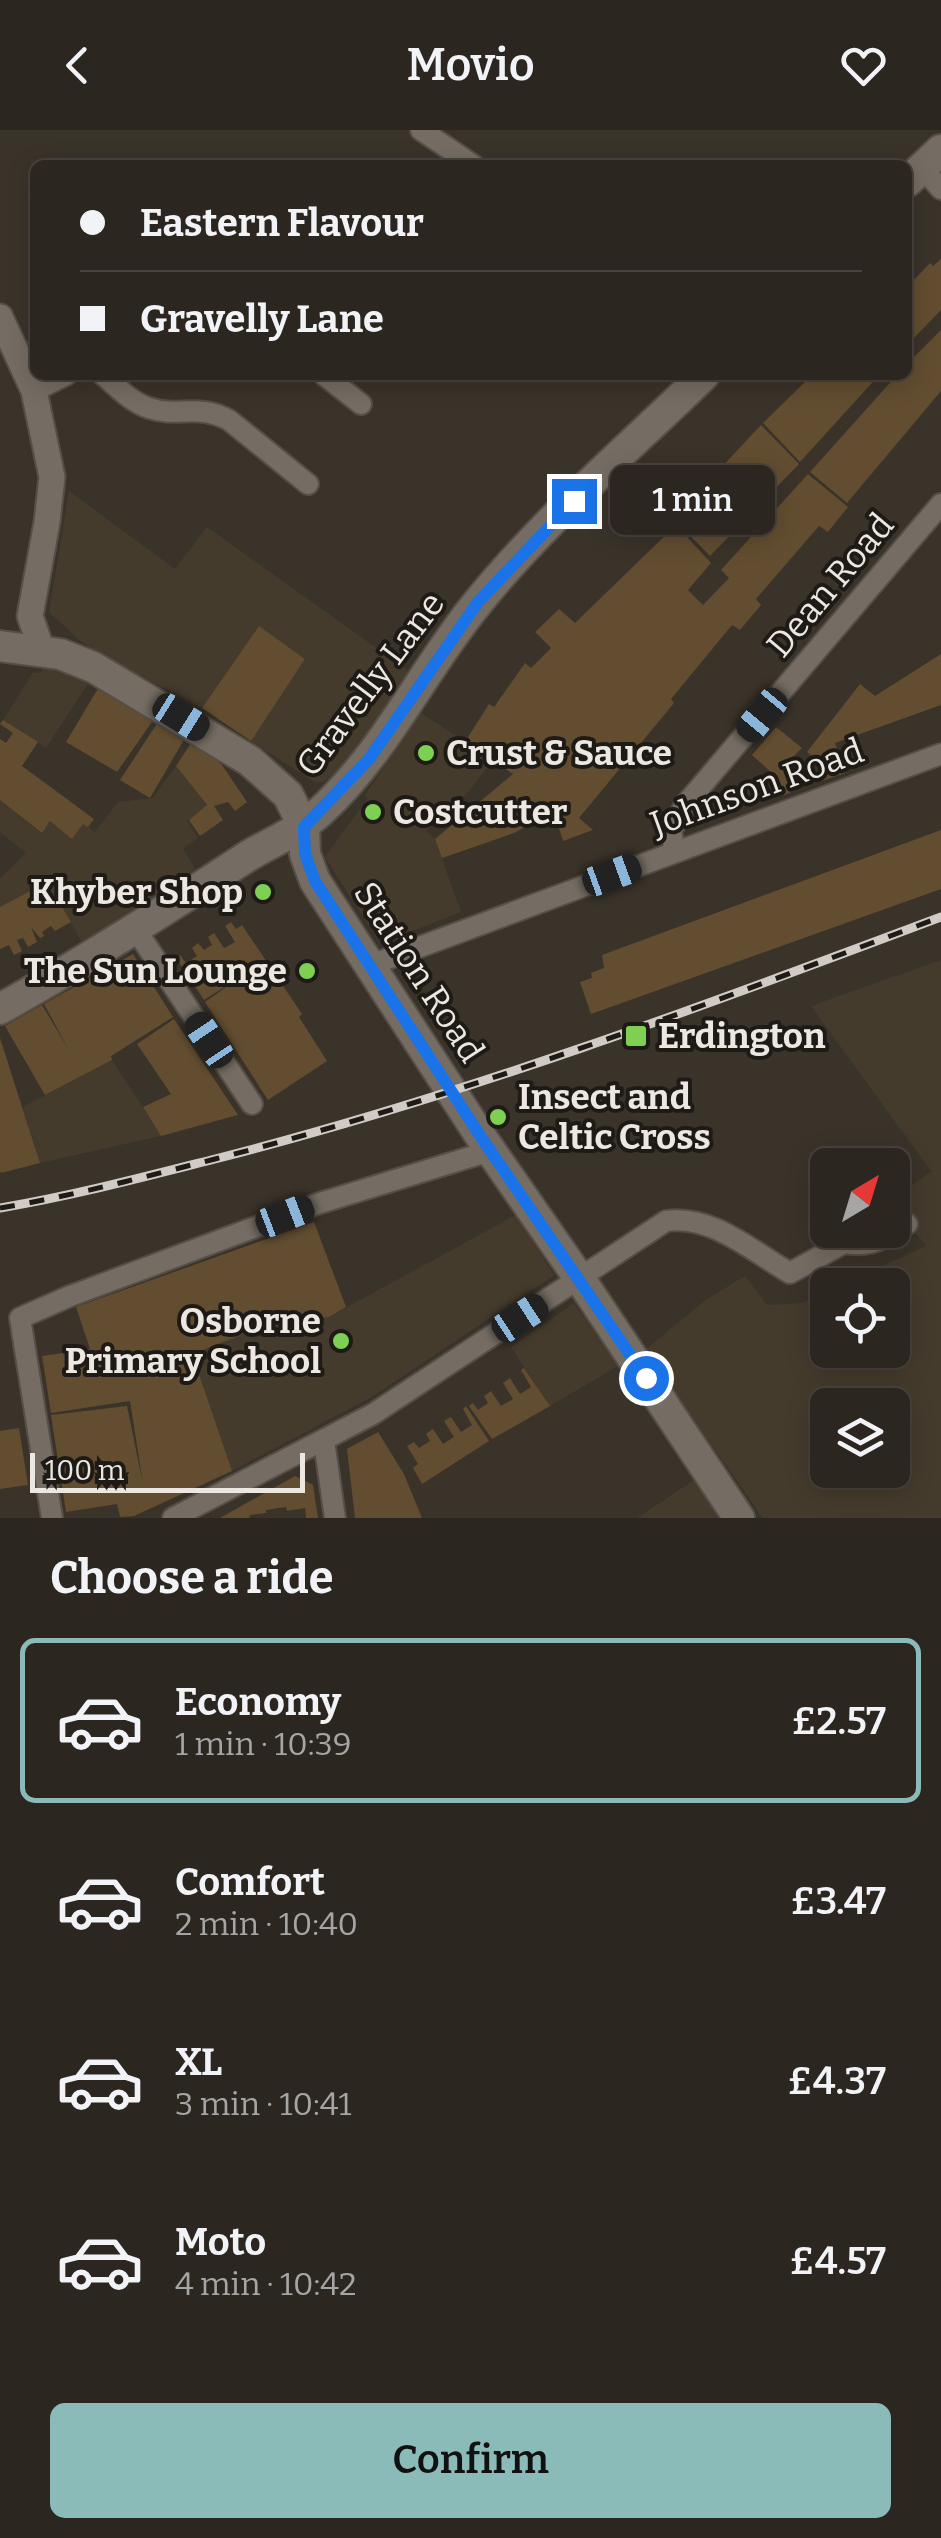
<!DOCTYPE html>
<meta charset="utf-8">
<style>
:root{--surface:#2c2620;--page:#342e29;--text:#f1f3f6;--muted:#a6a5a5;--line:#48433e;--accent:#8bbbb9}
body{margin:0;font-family:Bitter,serif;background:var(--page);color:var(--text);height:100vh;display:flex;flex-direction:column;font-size:38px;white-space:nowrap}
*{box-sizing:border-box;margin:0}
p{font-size:32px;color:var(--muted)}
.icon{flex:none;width:55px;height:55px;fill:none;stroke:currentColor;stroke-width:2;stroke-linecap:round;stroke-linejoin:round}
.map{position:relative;height:1388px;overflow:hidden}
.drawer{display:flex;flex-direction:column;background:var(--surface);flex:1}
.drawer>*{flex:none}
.guide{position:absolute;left:30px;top:30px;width:882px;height:220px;border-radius:15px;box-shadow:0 5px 25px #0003,0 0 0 2px var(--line);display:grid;align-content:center;height:220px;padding:0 50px;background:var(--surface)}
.needle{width:65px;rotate:38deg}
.buttons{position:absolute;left:810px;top:1018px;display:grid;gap:20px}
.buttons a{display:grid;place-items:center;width:100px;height:100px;border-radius:15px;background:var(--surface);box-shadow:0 5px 25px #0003,0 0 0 2px var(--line);font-size:50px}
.scale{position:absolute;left:30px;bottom:25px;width:275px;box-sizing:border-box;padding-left:10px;border:5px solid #ece7e1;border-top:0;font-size:28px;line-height:35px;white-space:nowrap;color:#ece7e1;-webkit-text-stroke:8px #1e1b17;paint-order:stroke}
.end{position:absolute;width:45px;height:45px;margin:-22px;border:12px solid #1a73e8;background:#fff;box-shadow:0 0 0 5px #fff}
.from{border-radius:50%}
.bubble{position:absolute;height:70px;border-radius:15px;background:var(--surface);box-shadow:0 5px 25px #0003,0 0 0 2px var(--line);font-size:32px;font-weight:600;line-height:70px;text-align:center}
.car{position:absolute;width:30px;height:60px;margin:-30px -15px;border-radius:12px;box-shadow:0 0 8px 2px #0007;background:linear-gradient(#222 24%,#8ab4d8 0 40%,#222 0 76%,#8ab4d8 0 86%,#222 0)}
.guide b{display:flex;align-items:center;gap:35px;height:95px;font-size:38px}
.guide b+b{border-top:2px solid var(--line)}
.guide i{width:25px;height:25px;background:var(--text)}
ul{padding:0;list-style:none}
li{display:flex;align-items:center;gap:30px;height:165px;margin:0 20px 15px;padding:0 30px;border:5px solid transparent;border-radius:15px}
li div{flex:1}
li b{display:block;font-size:38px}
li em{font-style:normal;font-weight:600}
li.on{border-color:var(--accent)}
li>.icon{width:90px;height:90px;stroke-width:1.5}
h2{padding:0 50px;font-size:45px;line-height:120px}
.button{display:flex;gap:20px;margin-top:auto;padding:20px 50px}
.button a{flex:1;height:115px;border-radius:15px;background:var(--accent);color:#111;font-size:40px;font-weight:600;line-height:115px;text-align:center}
header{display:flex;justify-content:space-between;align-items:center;height:130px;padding:0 50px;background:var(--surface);font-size:45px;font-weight:600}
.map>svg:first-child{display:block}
</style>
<header><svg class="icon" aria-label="back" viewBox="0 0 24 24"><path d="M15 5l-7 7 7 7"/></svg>Movio<svg class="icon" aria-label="heart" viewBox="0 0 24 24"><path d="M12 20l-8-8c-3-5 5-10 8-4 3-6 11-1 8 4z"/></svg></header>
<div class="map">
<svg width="941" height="1388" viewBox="0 0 941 1388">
<rect width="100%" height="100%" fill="#3a332a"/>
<g fill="#453b2d" fill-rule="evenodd">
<path d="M69,361L175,439L207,397L410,542L374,595L336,642L324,652L316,653L251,611L305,529L259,496L202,578L102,526L78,509L49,482Z"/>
<path d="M45,536L55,537L89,552L46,618L3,590L33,542L40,543Z"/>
<path d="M421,583L493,630L466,665L426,701L435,709L461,782L384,812L376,807L325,727L368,668L365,665Z"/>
<path d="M176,636L207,676L187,691L198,708L183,718L195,739L82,812L56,767L17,771L0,777V748L26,723L0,702V670L41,703L50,691L83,693L95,702L118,672L153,668Z"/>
<path d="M941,830V1388H763L645,1220L707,1169L745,1146L767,1175L802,1173L827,1161L828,1220H892V1155H841L926,1116L893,1076V1070L931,1041L811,876ZM828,1275H892V1340H828Z"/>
<path d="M112,930L161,1006L40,1033L23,977Z"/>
<path d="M516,1085L554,1145L370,1268L232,1341L191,1223L259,1198L329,1187Z"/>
<path d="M574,1173L618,1236L550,1276L511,1217Z"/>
<path d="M694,1350L719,1388H636H637Z"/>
</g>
<g fill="#624d30">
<path d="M941,129V180L908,214V156L930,133L933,136Z"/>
<path d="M941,200V261L847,373L810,342L897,245H908V233Z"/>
<path d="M812,245H879L800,332L763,293Z"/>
<path d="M761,295L799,334L710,426L665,380L710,336L717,342Z"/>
<path d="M808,344L848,377L828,402L819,396L756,469L761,475L740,500L732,495L671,569L674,573L579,688L593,700L563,711L554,682L514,703L442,728L435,709L513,644L465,612L489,574L494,577L525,533L531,538L551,518L535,502L559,479L575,493L676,395L711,433L688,460L703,475L729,448L721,440Z"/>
<path d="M259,496L305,529L251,611L202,578Z"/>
<path d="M941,524V575L835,613L845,643L822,651L815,629L807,622L860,554L875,566Z"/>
<path d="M99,557L154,589L117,642L66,612Z"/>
<path d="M3,590L38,612L22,636L94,689L88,697L83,694L72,709L50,691L42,703L0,670V609L6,613L13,603L0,594Z"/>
<path d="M158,592L185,608L150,668L120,650Z"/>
<path d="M776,597L802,618L783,637L794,661L784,665L773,644L752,625Z"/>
<path d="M193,610L222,635L247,672L235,681L228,672L214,676L223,690L200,706L189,690L207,675L176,636Z"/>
<path d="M941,700V759L591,884L580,852L592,848L591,843L604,838L602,825Z"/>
<path d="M42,755L56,767L71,792L55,801L51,796L42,802L44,806L40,808L31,797L37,812L28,817L23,808L17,810L22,821L14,825L9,815L0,819V777Z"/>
<path d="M231,792L236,799L242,795L302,884L299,887L327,931L268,970L205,872L240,847L204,870L176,828L180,825L186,833L197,826L192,818L198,813L204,820L212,815L208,807L214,803L224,818L235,812L225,796Z"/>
<path d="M133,824L173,887L111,926L112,930L45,965L5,896L42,875L69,920L44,874Z"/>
<path d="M174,889L238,985L161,1006L143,977L171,964L137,914Z"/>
<path d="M0,908L40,1033L1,1043L0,1041Z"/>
<path d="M314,1092L346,1177L329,1187L259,1198L192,1224L232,1341L134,1386L120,1387L117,1374L66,1382L51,1285L127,1276L143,1354L130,1271L51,1283L42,1226L90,1219L76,1177Z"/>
<path d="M524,1238L550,1276L492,1309L469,1276L473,1273L478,1280L488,1273L484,1266L491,1261L501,1276L513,1269L503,1253L510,1248L520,1264L531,1257L521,1240Z"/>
<path d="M466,1276L489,1311L422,1354L413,1338L418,1334L407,1316L414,1312L419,1318L430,1311L426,1304L433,1299L443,1314L454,1307L444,1291L451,1287L461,1302L472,1295L463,1279Z"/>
<path d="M19,1298L28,1355L0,1359V1301Z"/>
<path d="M378,1302L404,1344L422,1388H355L347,1319Z"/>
<path d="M295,1346L313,1355L318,1388H306L305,1378L287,1381L286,1377L266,1380V1383L250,1385L249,1388H220Z"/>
</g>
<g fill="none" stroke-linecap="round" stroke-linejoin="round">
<defs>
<g id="minor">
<path d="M421,0L473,35"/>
<path d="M921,37L941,59"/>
<path d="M103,245C117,257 131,272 149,278C178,288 197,273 229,290L308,354"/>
<path d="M324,245L361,274"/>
<path d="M34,261L66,245"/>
<path d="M675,722L671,701L685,675L941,374"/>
<path d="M136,800L252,974"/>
<path d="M371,835L941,624"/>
<path d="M73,1165L320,1073L490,1021"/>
<path d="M324,1311L335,1388"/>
<path d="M52,1388L20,1188L70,1166"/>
<path d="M173,1388L373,1284L666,1091C711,1084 752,1121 790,1143L844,1113C871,1118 885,1108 907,1094"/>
</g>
<path id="tertiary" d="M0,187L34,261L52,347L47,392L30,486L42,521"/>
<g id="secondary">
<path d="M908,51L941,20"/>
<path d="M0,516L60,524L93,537L250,631L288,665L304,697L305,724L315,751L481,1007L584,1155L739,1388"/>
<path d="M0,879C84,832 164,781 245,728C270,712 299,702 321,681C385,622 421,543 475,476C542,392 627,320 704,245"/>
</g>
</defs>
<use href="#minor" stroke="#564f48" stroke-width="24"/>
<use href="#tertiary" stroke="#564f48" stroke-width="29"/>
<use href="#secondary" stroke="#564f48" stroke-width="34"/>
<use href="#minor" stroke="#756d63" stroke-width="20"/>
<use href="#tertiary" stroke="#756d63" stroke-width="25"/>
<use href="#secondary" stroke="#756d63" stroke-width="30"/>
<defs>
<path id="rail" d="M0,1078C72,1066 144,1047 215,1029C463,966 701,877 941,787"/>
</defs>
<use href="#rail" stroke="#d0cbc4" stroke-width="9"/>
<use href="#rail" stroke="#1e1b17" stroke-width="5" stroke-dasharray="15" stroke-linecap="butt"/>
</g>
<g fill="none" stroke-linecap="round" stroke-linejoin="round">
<path stroke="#1a73e8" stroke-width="12" d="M574,371L478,472L369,629L304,697L305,724L315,751L481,1007L646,1248"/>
</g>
<g fill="#7ed053" stroke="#1e1b17" stroke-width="4">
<circle cx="426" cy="623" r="10"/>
<circle cx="373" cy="682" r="10"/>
<circle cx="263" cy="762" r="10"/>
<circle cx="307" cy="841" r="10"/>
<rect x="624" y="894" width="24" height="24" rx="5"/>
<circle cx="498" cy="987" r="10"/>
<circle cx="341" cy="1211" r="10"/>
</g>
<g text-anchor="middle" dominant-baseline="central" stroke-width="8" stroke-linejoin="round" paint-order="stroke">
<g font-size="35" fill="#ece7e1" stroke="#1e1b17">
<text transform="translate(830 455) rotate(-50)">Dean Road</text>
<text transform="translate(370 554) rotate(-53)">Gravelly Lane</text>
<text transform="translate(757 657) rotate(-20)">Johnson Road</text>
<text transform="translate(419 842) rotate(57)">Station Road</text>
</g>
<g font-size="35" font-weight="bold" fill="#ece7e1" stroke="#1e1b17" text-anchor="start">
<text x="446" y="623">Crust &amp; Sauce</text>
<text x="393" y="682">Costcutter</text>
<text x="243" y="762" text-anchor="end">Khyber Shop</text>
<text x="287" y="841" text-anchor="end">The Sun Lounge</text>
<text x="658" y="906">Erdington</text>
<text x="518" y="967">Insect and<tspan x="518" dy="40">Celtic Cross</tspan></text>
<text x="321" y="1191" text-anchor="end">Osborne<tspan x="321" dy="40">Primary School</tspan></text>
</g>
</g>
</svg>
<div class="buttons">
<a><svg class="needle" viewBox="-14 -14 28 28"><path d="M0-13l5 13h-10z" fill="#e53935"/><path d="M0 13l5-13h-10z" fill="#a6a5a5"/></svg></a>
<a><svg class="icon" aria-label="locate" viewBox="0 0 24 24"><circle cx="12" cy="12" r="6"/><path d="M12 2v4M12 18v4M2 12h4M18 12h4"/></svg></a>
<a><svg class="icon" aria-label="layers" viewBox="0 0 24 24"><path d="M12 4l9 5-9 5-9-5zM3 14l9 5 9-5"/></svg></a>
</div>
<div class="scale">100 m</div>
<i class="end from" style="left:646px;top:1248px"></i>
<i class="end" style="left:574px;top:371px"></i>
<div class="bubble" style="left:610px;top:335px;width:165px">1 min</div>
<i class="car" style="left:762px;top:585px;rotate:220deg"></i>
<i class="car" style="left:181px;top:587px;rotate:122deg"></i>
<i class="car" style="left:612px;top:745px;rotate:70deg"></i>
<i class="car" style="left:209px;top:910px;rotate:326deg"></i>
<i class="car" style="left:285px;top:1086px;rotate:69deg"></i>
<i class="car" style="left:520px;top:1188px;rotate:57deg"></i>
<div class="guide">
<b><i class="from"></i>Eastern Flavour</b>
<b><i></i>Gravelly Lane</b>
</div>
</div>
<section class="drawer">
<h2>Choose a ride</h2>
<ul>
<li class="on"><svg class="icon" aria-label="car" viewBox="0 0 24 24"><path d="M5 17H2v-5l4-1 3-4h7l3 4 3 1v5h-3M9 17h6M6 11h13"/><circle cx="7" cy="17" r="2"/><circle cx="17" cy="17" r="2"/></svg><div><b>Economy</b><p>1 min · 10:39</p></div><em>£2.57</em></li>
<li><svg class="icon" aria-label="car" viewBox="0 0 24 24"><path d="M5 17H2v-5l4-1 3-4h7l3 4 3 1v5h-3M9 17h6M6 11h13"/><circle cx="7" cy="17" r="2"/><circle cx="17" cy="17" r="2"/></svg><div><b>Comfort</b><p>2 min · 10:40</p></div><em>£3.47</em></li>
<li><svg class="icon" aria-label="car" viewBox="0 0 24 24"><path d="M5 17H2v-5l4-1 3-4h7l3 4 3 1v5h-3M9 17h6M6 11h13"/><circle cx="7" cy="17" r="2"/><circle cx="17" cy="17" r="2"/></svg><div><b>XL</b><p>3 min · 10:41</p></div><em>£4.37</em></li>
<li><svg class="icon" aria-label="car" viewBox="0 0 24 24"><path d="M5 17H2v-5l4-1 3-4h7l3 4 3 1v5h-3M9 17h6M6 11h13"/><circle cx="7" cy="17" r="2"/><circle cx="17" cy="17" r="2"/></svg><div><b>Moto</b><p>4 min · 10:42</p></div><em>£4.57</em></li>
</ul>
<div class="button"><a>Confirm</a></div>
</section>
